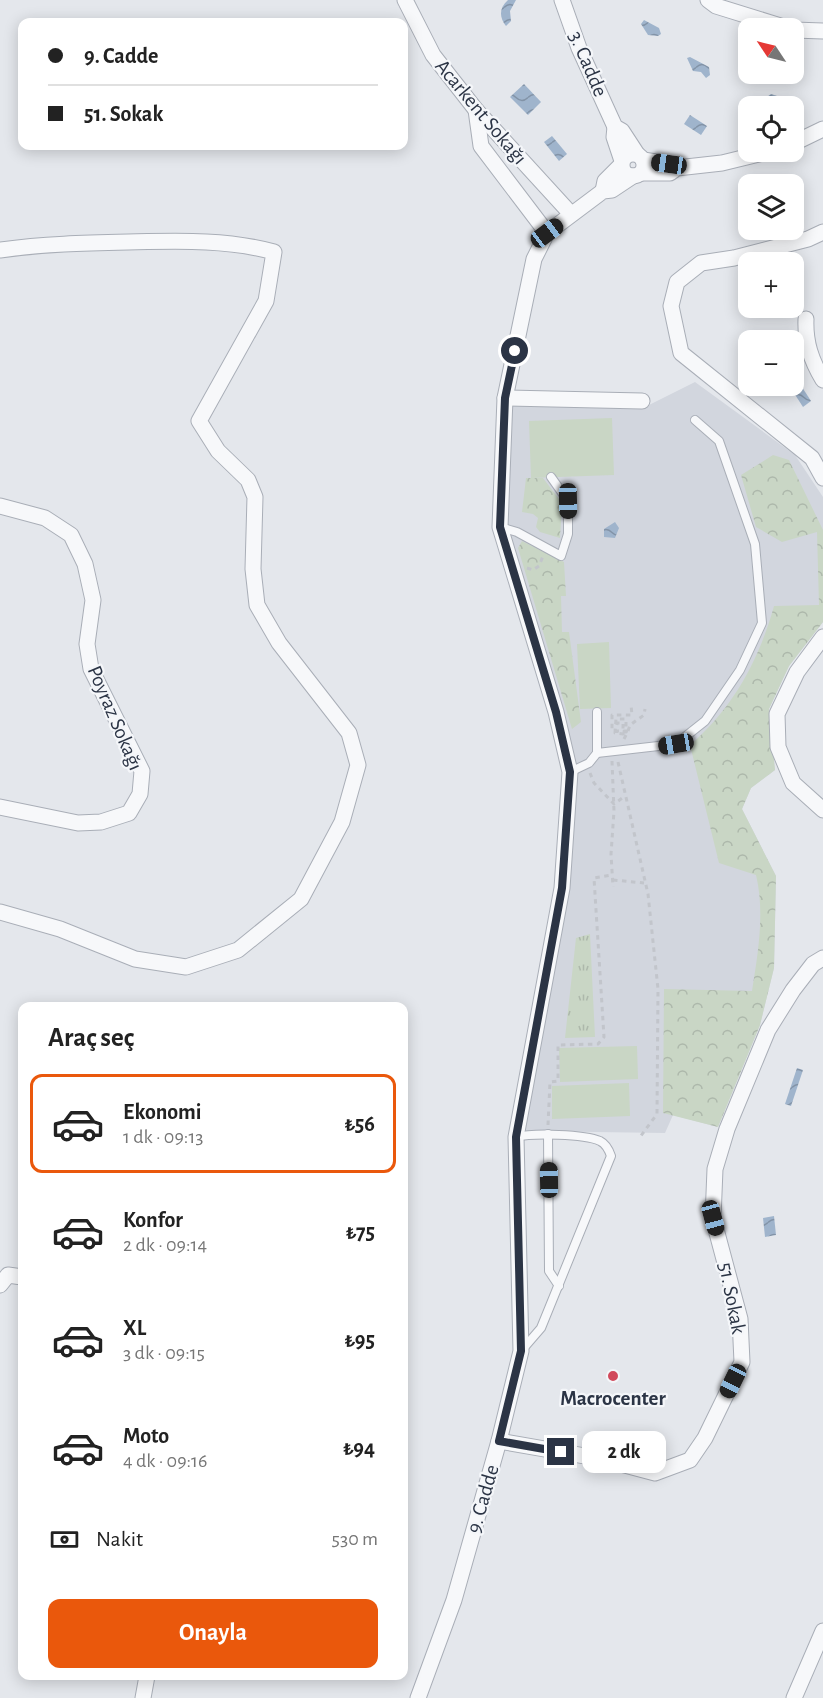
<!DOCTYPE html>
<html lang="tr">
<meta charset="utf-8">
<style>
:root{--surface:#fff;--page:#f6f6f6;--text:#222;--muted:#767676;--line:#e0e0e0;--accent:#ea580c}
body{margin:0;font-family:"Alegreya Sans",sans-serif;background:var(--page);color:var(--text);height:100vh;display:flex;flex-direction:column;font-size:22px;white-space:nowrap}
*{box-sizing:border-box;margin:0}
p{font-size:20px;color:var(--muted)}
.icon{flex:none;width:33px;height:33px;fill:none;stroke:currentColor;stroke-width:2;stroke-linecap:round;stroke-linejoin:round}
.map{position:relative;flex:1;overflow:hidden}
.panel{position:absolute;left:18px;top:1002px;width:390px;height:678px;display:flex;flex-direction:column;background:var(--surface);border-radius:12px;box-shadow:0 3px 15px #0003}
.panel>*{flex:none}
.banner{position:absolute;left:18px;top:18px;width:390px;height:132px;border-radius:12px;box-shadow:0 3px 15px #0003;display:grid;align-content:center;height:132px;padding:0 30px;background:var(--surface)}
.needle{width:39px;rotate:305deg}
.buttons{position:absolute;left:738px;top:18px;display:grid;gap:12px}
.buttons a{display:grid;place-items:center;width:66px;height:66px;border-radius:12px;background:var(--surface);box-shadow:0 3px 15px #0003;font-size:30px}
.end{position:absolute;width:27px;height:27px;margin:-14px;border:8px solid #2b3445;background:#fff;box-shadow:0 0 0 3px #fff}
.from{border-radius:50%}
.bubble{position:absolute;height:42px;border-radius:12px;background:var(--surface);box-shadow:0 3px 15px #0003;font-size:20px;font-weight:700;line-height:42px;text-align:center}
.car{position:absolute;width:18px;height:36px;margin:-18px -9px;border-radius:8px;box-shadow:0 0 4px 2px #0007;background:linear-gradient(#222 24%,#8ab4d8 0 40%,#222 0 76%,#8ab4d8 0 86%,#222 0)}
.banner b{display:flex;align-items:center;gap:21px;height:57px;font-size:22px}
.banner b+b{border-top:2px solid var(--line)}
.banner i{width:15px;height:15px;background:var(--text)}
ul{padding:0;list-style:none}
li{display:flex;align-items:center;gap:18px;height:99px;margin:0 12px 9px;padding:0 18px;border:3px solid transparent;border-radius:12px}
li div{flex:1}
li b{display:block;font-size:22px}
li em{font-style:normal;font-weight:700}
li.current{border-color:var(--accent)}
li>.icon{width:54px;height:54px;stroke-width:1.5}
h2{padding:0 30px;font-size:27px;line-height:72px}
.pay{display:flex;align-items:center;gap:15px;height:66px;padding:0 30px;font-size:22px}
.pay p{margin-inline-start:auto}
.primary-button{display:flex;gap:12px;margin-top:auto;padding:12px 30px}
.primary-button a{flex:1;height:69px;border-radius:12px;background:var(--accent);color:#fff;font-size:24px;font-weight:700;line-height:69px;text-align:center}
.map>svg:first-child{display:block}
</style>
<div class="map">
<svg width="823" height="1698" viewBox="0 0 823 1698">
<defs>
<pattern id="forest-crowns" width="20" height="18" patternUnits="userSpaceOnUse" patternTransform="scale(1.5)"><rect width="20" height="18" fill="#c9d6c5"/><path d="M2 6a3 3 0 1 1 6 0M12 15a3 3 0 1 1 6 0" fill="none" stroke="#adb8ab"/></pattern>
<pattern id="park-tufts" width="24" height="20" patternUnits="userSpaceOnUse" patternTransform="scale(1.5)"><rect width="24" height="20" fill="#c9d6c5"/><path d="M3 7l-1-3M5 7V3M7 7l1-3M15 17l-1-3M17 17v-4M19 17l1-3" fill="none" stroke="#adb8ab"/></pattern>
<pattern id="water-waves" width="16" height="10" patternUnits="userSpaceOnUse" patternTransform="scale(1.5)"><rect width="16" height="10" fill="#9fb4cc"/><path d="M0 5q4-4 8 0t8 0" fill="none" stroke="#8293a7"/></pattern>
</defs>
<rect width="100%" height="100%" fill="#e4e7ec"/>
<path fill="#d2d6de" d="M695,382L795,455L823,497V622L789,666L769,709L775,770L751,788L742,809L776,876L774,968L760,1025L718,1127L673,1115L665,1133L524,1131L569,890L575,760L506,527L511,405L643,408Z"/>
<g fill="url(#forest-crowns)">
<path d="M773,455L789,460L823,530V622L789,666L769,709L775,770L751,788L742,809L776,876L774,968L760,1025L718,1127L663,1113L664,989L752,991C758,954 765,912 756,875L719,863L690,745C733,708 759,660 774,606L819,605L817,532L782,542L756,527L741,475Z"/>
<path d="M526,478H543L562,503L560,538L540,532L536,527L538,518L533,514L522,512Z"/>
<path d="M522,541L564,562L566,596H561L562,632H569L581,722L572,729L518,548Z"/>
</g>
<path fill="url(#park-tufts)" d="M590,934L595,1037L565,1038L576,938Z"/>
<g fill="#c9d6c5">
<path d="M612,418L614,475L531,478L529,421Z"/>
<path d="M609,642L611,708L580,709L577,644Z"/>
<path d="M637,1046L638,1079L560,1082L559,1048Z"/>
<path d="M629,1083L630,1116L552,1119V1086Z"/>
</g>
<g fill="url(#water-waves)">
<path d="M508,0H516L510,11L511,21L506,26C499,17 499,8 508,0Z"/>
<path d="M644,20L659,28L661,34L658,36L648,35L641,24Z"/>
<path d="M690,57L709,67L710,75L706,78L701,72L693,71L687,58Z"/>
<path d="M524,84L541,102L528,115L510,97Z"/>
<path d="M771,94L789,100L785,103L769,106L764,99Z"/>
<path d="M690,115L707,126L701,135L684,124Z"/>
<path d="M552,136L567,154L559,161L544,142Z"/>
<path d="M800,384L811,401L803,407L792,390Z"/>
<path d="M615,522L619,528L615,538L604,537V529Z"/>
<path d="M797,1068L803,1070L791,1106L785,1104Z"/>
<path d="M774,1216L776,1235L765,1237L763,1218Z"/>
</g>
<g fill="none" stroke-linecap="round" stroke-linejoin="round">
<defs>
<g id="lane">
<path d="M500,527L517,532L561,556L568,534V501L551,477"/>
<path d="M597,753L676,744L705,721L740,670L762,623L755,544L719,441L695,420"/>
<path d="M570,772L589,763L597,753V712"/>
<path d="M548,1134L549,1271L559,1286"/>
<path d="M516,1137C533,1133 584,1134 600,1141C606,1144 609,1150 611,1156L541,1328L522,1350"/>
</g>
<g id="street">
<path d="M405,0L433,55L476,110L571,214"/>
<path d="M562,0L579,48L615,127L622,131L637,154"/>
<path d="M708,0L716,6L787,28"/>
<path d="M794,30L823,31"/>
<path d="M476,110L481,146L547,233"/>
<path d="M615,127L614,137L622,161"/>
<path d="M794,143L823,129"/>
<circle cx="633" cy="165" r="11"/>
<path d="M643,160L669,164L677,168"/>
<path d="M641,173H670L677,168L722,163L767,152"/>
<path d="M603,191L605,181L621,165"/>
<path d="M823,232L808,239L734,258L701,263L677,282L671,306L681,353L812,458L823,478"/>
<path d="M0,250C43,244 85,243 128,242C177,241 227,239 274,252L266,301L199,421L218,451L248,480L255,497L253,569L257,605L279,643L349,733L358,765L342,822L301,899L238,950L186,967L135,959L60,929L0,912"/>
<path d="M806,319C805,342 811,360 823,380"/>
<path d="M505,398L642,401"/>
<path d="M0,506L45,518L71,535L85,564L93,600L87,644L91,669L142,771L140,794L129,813L101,822L78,823L0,807"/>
<path d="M823,637L797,672L777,714L778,747L793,783L823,810"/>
<path d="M0,1285L8,1275L22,1277"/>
<path d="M499,1441L602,1459L655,1473L690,1460L705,1438L742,1362L740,1319L713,1218L715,1169L727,1129L768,1030L793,990L813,964L823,958"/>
<path d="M143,1698L147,1676"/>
<path d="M418,1698L454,1600L499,1441L521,1351L516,1137L562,888L570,772L556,712L500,527L505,398L534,259L547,233L603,191L612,190L633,176"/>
<path d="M794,1698L823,1631"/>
</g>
</defs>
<use href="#lane" stroke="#a9aeb7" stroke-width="10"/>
<use href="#street" stroke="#a9aeb7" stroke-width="17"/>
<g stroke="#c2c5cb" stroke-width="3" stroke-dasharray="4.5 4.5" stroke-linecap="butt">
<path d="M527,568L533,570L539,566L543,556"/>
<path d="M628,731L630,725L644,715L645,709"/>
<path d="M624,739L628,731H616L617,723H623V734L615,733L616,719H626V732L612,731V715H632L631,705"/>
<path d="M612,761L614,811L611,854L613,887"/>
<path d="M618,762L648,894L658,989L657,1114L640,1137"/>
<path d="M590,773L594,783L614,804L625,796"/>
<path d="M613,880L644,883"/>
<path d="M548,1125L550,1082L558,1081V1045L598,1044L604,1037L594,878L612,875"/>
</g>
<use href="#lane" stroke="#f7f8fa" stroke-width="8"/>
<use href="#street" stroke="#f7f8fa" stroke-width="15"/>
</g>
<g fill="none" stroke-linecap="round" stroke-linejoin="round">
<path stroke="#2b3445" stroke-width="8" d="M515,351L505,398L500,527L556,712L570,772L562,888L516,1137L521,1351L499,1441L561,1452"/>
</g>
<circle fill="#d1495b" stroke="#f4f6f9" stroke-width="2" cx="613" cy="1376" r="6"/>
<g text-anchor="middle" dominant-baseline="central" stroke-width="4.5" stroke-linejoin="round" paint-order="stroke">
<g font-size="21" fill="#2b3445" stroke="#f4f6f9">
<text transform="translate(588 64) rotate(67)">3. Cadde</text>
<text transform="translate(481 112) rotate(50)">Acarkent Sokağı</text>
<text transform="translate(115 718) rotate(67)">Poyraz Sokağı</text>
<text transform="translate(732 1298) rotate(79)">51. Sokak</text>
<text transform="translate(483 1499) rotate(-74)">9. Cadde</text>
</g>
<g font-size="21" font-weight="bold" fill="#2b3445" stroke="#f4f6f9">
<text x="613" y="1398">Macrocenter</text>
</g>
</g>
</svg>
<div class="buttons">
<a><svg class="needle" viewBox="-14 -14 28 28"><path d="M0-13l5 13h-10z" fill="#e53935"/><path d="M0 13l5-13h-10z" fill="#767676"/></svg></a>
<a><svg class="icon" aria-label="locate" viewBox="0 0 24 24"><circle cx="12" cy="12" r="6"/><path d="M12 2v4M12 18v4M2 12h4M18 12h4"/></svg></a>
<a><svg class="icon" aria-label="layers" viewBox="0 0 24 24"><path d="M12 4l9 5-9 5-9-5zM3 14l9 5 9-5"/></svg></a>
<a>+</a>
<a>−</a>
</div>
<i class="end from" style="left:515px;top:351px"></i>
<i class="end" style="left:561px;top:1452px"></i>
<div class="bubble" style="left:582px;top:1431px;width:84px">2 dk</div>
<i class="car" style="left:669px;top:164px;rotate:278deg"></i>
<i class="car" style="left:547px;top:233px;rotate:53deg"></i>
<i class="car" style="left:568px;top:501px;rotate:179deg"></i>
<i class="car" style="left:676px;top:744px;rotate:260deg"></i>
<i class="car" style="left:549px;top:1180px;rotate:359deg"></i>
<i class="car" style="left:713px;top:1218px;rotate:165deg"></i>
<i class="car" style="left:733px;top:1381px;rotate:206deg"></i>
<div class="banner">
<b><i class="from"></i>9. Cadde</b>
<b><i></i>51. Sokak</b>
</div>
<section class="panel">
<h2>Araç seç</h2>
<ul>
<li class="current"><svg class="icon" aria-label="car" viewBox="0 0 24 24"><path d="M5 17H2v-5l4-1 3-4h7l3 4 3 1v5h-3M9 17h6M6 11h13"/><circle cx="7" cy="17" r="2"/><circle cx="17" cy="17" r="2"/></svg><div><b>Ekonomi</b><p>1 dk · 09:13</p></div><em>₺56</em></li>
<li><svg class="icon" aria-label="car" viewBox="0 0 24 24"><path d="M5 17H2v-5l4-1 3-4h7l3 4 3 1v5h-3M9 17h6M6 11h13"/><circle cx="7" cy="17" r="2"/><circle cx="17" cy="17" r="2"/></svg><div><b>Konfor</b><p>2 dk · 09:14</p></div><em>₺75</em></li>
<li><svg class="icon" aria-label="car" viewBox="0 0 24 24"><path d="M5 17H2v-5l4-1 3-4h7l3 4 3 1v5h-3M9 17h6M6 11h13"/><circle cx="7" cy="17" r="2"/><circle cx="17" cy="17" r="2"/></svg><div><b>XL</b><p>3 dk · 09:15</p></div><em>₺95</em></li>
<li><svg class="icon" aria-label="car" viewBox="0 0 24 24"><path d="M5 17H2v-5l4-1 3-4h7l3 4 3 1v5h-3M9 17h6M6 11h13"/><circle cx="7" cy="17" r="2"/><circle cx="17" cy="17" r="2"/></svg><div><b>Moto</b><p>4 dk · 09:16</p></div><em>₺94</em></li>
</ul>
<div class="pay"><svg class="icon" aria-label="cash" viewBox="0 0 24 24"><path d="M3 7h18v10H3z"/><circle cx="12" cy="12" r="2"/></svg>Nakit<p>530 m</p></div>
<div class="primary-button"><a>Onayla</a></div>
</section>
</div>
